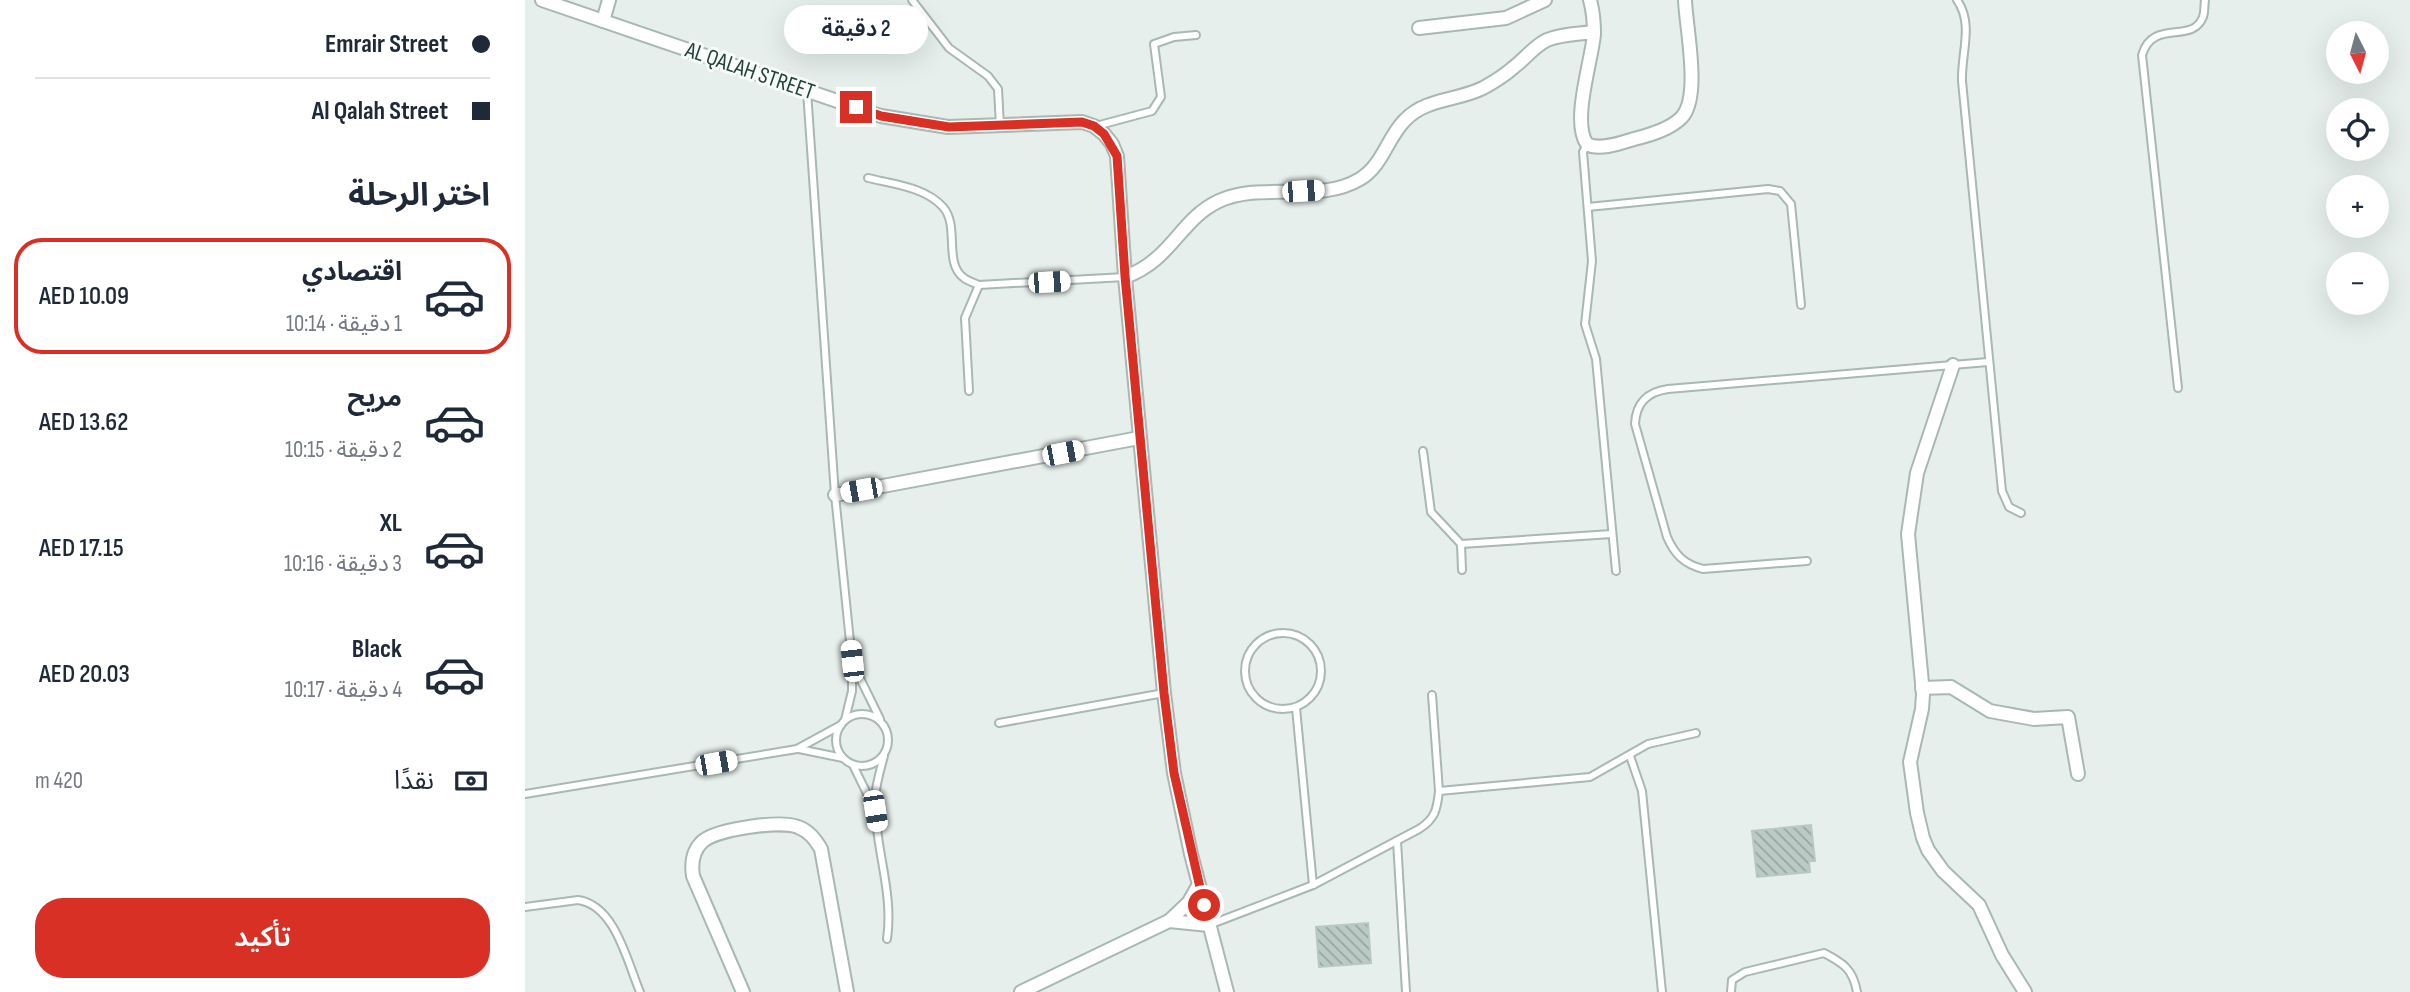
<!DOCTYPE html>
<html lang="ar">
<meta charset="utf-8">
<style>
:root{--surface:#fff;--page:#f6f6f7;--text:#1f2937;--muted:#747a83;--line:#e0e1e3;--accent:#d93025}
body{margin:0;font-family:"Sofia Sans Condensed","Noto Sans Arabic",sans-serif;background:var(--page);color:var(--text);direction:rtl;height:100vh;display:flex;flex-direction:column;font-size:26px;white-space:nowrap}
*{box-sizing:border-box;margin:0}
p{font-size:23px;color:var(--muted)}
.icon{flex:none;width:38px;height:38px;fill:none;stroke:currentColor;stroke-width:2;stroke-linecap:round;stroke-linejoin:round}
.map{position:relative;flex:1;overflow:hidden;direction:ltr}
.sheet{display:flex;flex-direction:column;background:var(--surface);width:525px}
.sheet>*{flex:none}
.hud{display:grid;align-content:center;height:154px;padding:0 35px;background:var(--surface)}
.needle{width:46px;rotate:174deg}
.fabs{position:absolute;left:1801px;top:21px;display:grid;gap:14px}
.fabs a{display:grid;place-items:center;width:63px;height:63px;border-radius:50%;background:var(--surface);box-shadow:0 7px 28px #0002;font-size:35px}
.end{position:absolute;width:32px;height:32px;margin:-16px;border:9px solid #d93025;background:#fff;box-shadow:0 0 0 4px #fff}
.from{border-radius:50%}
.bubble{position:absolute;height:49px;border-radius:24px;background:var(--surface);box-shadow:0 7px 28px #0002;font-size:23px;font-weight:600;line-height:49px;text-align:center;direction:rtl}
.car{position:absolute;width:21px;height:42px;margin:-21px -10px;border-radius:9px;box-shadow:0 0 5px 2px #0007;background:linear-gradient(#fff 24%,#345 0 40%,#fff 0 76%,#345 0 86%,#fff 0)}
.hud b{display:flex;align-items:center;gap:24px;height:66px;font-size:26px}
.hud b+b{border-top:2px solid var(--line)}
.hud i{width:18px;height:18px;background:var(--text)}
ul{padding:0;list-style:none}
li{display:flex;align-items:center;gap:21px;height:116px;margin:0 14px 10px;padding:0 21px;border:4px solid transparent;border-radius:28px}
li div{flex:1}
li b{display:block;font-size:26px}
li em{font-style:normal;font-weight:600}
li.active{border-color:var(--accent)}
li>.icon{width:63px;height:63px;stroke-width:1.5}
h2{padding:0 35px;font-size:32px;line-height:84px}
.pay{display:flex;align-items:center;gap:18px;height:77px;padding:0 35px;font-size:26px}
.pay p{margin-inline-start:auto}
.primary-button{display:flex;gap:14px;margin-top:auto;padding:14px 35px}
.primary-button a{flex:1;height:80px;border-radius:28px;background:var(--accent);color:#fff;font-size:28px;font-weight:600;line-height:80px;text-align:center}
main{display:flex;flex:1;min-height:0}
.map>svg:first-child{display:block}
</style>
<main>
<div class="map">
<svg width="1885" height="992" viewBox="0 0 1885 992">
<defs>
<pattern id="building-back-hatch" width="6" height="6" patternUnits="userSpaceOnUse" patternTransform="scale(1.75)"><rect width="6" height="6" fill="#bbcac4"/><path d="M-1 5l2 2M0 0l6 6M5-1l2 2" fill="none" stroke="#98a6a0"/></pattern>
</defs>
<rect width="100%" height="100%" fill="#e6efeb"/>
<g fill="url(#building-back-hatch)" stroke="#b8c9c2" stroke-width="2">
<path d="M1286,825L1290,861H1284L1285,872L1232,877L1227,831Z"/>
<path d="M843,923L846,963L794,967L791,927Z"/>
</g>
<g fill="none" stroke-linecap="round" stroke-linejoin="round">
<defs>
<g id="service">
<path d="M387,0L424,48L463,76L473,89L475,126"/>
<path d="M1432,0C1449,24 1436,53 1437,81L1477,491L1484,507L1496,513"/>
<path d="M282,91L310,495L327,661V691L320,720"/>
<path d="M571,126L627,111L636,97L629,44L649,37L671,35"/>
<path d="M1062,144L1058,152L1067,261L1060,324L1071,359L1091,571"/>
<path d="M343,178C368,184 400,187 418,207C435,226 418,263 439,278C443,281 449,283 454,285L600,277"/>
<path d="M1063,207L1243,189L1255,191L1266,204L1276,305"/>
<path d="M1653,388L1617,55C1628,18 1667,45 1678,17C1680,11 1679,6 1680,0"/>
<path d="M444,391L440,318L454,285"/>
<path d="M898,451L906,512L936,544L937,570"/>
<path d="M936,544L1087,534"/>
<path d="M1282,561L1178,569C1159,564 1150,555 1142,537L1110,424C1111,403 1122,392 1143,389L1463,362"/>
<circle cx="758" cy="671" r="38"/>
<path d="M329,666L355,719"/>
<path d="M907,695L914,791L1065,777L1123,744L1171,733"/>
<path d="M771,708L788,885"/>
<circle cx="337" cy="740" r="26"/>
<path d="M474,723L639,693"/>
<path d="M274,749L318,758"/>
<path d="M359,756C355,770 351,784 350,798C349,846 369,891 362,939"/>
<path d="M1105,756L1117,791L1137,992"/>
<path d="M328,765L348,806"/>
<path d="M0,794L272,749L316,725"/>
<path d="M872,841L881,992"/>
<path d="M0,907L53,900C90,905 102,961 115,992"/>
<path d="M684,925L788,885L894,829C910,819 912,810 914,791"/>
<path d="M1206,992L1207,980L1220,972L1299,953C1318,963 1328,969 1332,992"/>
</g>
<g id="minor">
<path d="M17,0L356,116L423,127L557,122L569,126L579,134L587,144L592,156L600,277L639,693L649,773L666,854L702,992"/>
<path d="M1065,0C1068,11 1069,22 1069,34C1067,60 1046,122 1062,144C1074,151 1096,143 1109,139C1125,135 1146,129 1157,117C1176,96 1161,28 1160,0"/>
<path d="M78,21L84,0"/>
<path d="M894,28L981,18L1020,0"/>
<path d="M600,277C647,260 655,219 694,201C738,181 794,204 835,179C858,165 862,138 880,120C901,98 932,101 958,88C969,82 980,75 989,67C1000,59 1009,46 1022,40C1036,34 1053,34 1069,32"/>
<path d="M1428,365L1392,473L1383,534L1398,694L1397,709L1385,762L1392,813L1398,838L1403,850L1418,871L1454,905L1477,955L1500,992"/>
<path d="M310,495L614,438"/>
<path d="M1397,688L1426,687L1465,711L1509,719L1543,717L1553,774"/>
<path d="M644,921L684,925"/>
<path d="M218,992L168,876C166,863 168,850 178,841C193,829 255,820 273,827C284,831 290,839 296,849L322,992"/>
<path d="M496,992L644,921L664,902L673,886"/>
</g>
</defs>
<use href="#service" stroke="#a8b8b2" stroke-width="10"/>
<use href="#minor" stroke="#a8b8b2" stroke-width="16"/>
<use href="#service" stroke="#fff" stroke-width="6"/>
<use href="#minor" stroke="#fff" stroke-width="12"/>
</g>
<g fill="none" stroke-linecap="round" stroke-linejoin="round">
<path stroke="#d93025" stroke-width="9" d="M331,107L356,116L424,127L557,122L569,126L579,134L592,156L600,276L639,693L649,773L679,905"/>
</g>
<g text-anchor="middle" dominant-baseline="central" stroke-width="6" stroke-linejoin="round" paint-order="stroke">
<g font-size="23" fill="#24423a" stroke="#f7fbf9">
<text transform="translate(225 71) rotate(19)">AL QALAH STREET</text>
</g>
</g>
</svg>
<div class="fabs">
<a><svg class="needle" viewBox="-14 -14 28 28"><path d="M0-13l5 13h-10z" fill="#e53935"/><path d="M0 13l5-13h-10z" fill="#747a83"/></svg></a>
<a><svg class="icon" aria-label="locate" viewBox="0 0 24 24"><circle cx="12" cy="12" r="6"/><path d="M12 2v4M12 18v4M2 12h4M18 12h4"/></svg></a>
<a>+</a>
<a>−</a>
</div>
<i class="end from" style="left:679px;top:905px"></i>
<i class="end" style="left:331px;top:107px"></i>
<div class="bubble" style="left:259px;top:5px;width:144px">2 دقيقة</div>
<i class="car" style="left:778px;top:191px;rotate:86deg"></i>
<i class="car" style="left:524px;top:282px;rotate:87deg"></i>
<i class="car" style="left:538px;top:453px;rotate:79deg"></i>
<i class="car" style="left:336px;top:490px;rotate:260deg"></i>
<i class="car" style="left:327px;top:661px;rotate:354deg"></i>
<i class="car" style="left:191px;top:763px;rotate:80deg"></i>
<i class="car" style="left:350px;top:811px;rotate:171deg"></i>
</div>
<section class="sheet">
<div class="hud">
<b><i class="from"></i>Emrair Street</b>
<b><i></i>Al Qalah Street</b>
</div>
<h2>اختر الرحلة</h2>
<ul>
<li class="active"><svg class="icon" aria-label="car" viewBox="0 0 24 24"><path d="M5 17H2v-5l4-1 3-4h7l3 4 3 1v5h-3M9 17h6M6 11h13"/><circle cx="7" cy="17" r="2"/><circle cx="17" cy="17" r="2"/></svg><div><b>اقتصادي</b><p>1 دقيقة · 10:14</p></div><em>AED 10.09</em></li>
<li><svg class="icon" aria-label="car" viewBox="0 0 24 24"><path d="M5 17H2v-5l4-1 3-4h7l3 4 3 1v5h-3M9 17h6M6 11h13"/><circle cx="7" cy="17" r="2"/><circle cx="17" cy="17" r="2"/></svg><div><b>مريح</b><p>2 دقيقة · 10:15</p></div><em>AED 13.62</em></li>
<li><svg class="icon" aria-label="car" viewBox="0 0 24 24"><path d="M5 17H2v-5l4-1 3-4h7l3 4 3 1v5h-3M9 17h6M6 11h13"/><circle cx="7" cy="17" r="2"/><circle cx="17" cy="17" r="2"/></svg><div><b>XL</b><p>3 دقيقة · 10:16</p></div><em>AED 17.15</em></li>
<li><svg class="icon" aria-label="car" viewBox="0 0 24 24"><path d="M5 17H2v-5l4-1 3-4h7l3 4 3 1v5h-3M9 17h6M6 11h13"/><circle cx="7" cy="17" r="2"/><circle cx="17" cy="17" r="2"/></svg><div><b>Black</b><p>4 دقيقة · 10:17</p></div><em>AED 20.03</em></li>
</ul>
<div class="pay"><svg class="icon" aria-label="cash" viewBox="0 0 24 24"><path d="M3 7h18v10H3z"/><circle cx="12" cy="12" r="2"/></svg>نقدًا<p>420 m</p></div>
<div class="primary-button"><a>تأكيد</a></div>
</section>
</main>
